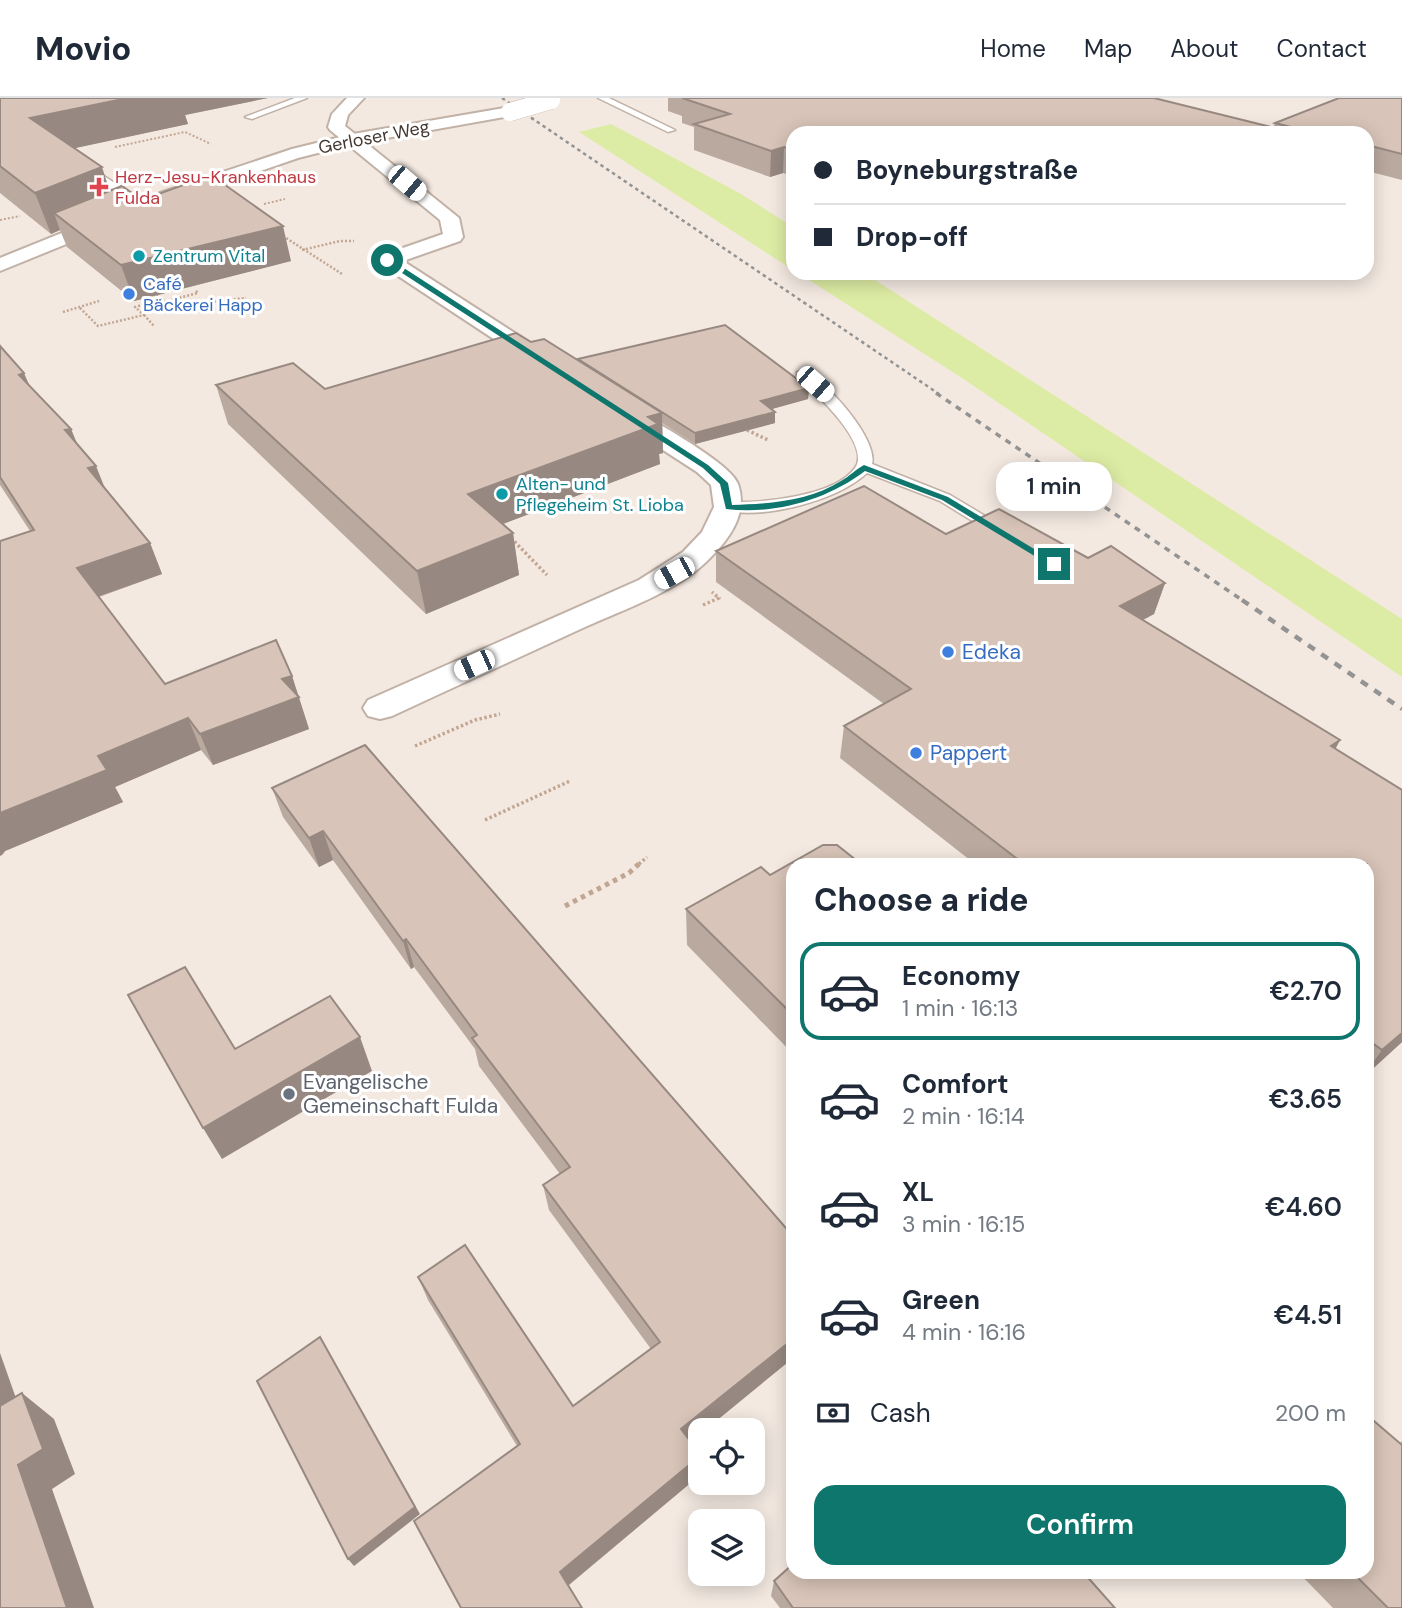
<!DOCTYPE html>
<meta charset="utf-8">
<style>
:root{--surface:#fff;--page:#f6f6f7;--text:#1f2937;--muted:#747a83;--line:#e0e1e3;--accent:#0f766e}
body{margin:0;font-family:"DM Sans",sans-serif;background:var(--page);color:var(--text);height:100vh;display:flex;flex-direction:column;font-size:26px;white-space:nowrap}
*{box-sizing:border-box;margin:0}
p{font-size:23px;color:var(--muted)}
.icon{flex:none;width:38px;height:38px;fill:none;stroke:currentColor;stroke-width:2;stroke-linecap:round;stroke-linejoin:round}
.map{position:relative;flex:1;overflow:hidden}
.side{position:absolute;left:786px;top:760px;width:588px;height:721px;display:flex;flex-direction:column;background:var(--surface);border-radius:21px;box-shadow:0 4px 18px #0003}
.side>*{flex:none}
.top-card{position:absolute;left:786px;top:28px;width:588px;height:154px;border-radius:21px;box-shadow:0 4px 18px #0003;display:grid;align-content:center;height:154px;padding:0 28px;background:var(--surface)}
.fabs{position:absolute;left:688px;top:1320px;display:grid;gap:14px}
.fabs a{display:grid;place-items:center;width:77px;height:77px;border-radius:14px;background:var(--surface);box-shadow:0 4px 18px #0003;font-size:35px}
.end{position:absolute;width:32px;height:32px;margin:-16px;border:9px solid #0f766e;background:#fff;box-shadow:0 0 0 4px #fff}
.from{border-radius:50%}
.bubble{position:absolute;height:49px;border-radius:21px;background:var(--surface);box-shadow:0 4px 18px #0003;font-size:23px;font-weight:600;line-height:49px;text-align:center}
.car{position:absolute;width:21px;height:42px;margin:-21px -10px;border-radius:9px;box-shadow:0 0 5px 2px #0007;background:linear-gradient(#fff 24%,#345 0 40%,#fff 0 76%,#345 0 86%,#fff 0)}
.top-card b{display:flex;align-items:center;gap:24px;height:66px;font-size:26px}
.top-card b+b{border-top:2px solid var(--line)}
.top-card i{width:18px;height:18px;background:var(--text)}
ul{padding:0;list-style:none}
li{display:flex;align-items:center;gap:21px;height:98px;margin:0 14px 10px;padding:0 14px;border:4px solid transparent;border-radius:21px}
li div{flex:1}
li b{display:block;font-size:26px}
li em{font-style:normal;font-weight:600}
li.current{border-color:var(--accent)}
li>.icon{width:63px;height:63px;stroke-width:1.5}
h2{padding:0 28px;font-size:32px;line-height:84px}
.pay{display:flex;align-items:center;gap:18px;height:77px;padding:0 28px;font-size:26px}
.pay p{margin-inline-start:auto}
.primary-button{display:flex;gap:14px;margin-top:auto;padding:14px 28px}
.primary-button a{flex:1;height:80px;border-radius:21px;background:var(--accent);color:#fff;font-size:28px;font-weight:600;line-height:80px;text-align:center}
header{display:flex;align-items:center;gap:42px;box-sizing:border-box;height:98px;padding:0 35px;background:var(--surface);border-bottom:2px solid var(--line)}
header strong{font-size:33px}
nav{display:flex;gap:38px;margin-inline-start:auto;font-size:24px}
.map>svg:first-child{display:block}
</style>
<header>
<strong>Movio</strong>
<nav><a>Home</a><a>Map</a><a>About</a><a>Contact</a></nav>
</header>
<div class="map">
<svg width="1402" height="1510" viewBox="0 0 1402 1510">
<rect width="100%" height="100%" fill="#f3e9e1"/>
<g fill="#ddeca4">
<path d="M611,26L741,96L793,129V172L579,34Z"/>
<path d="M798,175H864L1402,521V579L962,280Z"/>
</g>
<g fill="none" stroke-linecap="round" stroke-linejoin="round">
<defs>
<g id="service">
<path d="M295,0H307L252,21L245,19Z"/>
<path d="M598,0H609L675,32L668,34Z"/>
<path d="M81,67H87L147,106L138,108L81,71Z"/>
<path d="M802,273C825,280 879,342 872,366L950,397L1007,431L1009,434L1007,437H995L940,403L867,375C837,403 763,422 723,412L720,409L723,406L728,404C761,405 834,399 855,370C872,347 814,292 797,280V274Z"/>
</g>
<g id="minor">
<path d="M347,0H364L348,17L345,28L459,120L463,139L460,143L403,163L555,261L559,266L555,271H539L380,166L377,162L380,158L443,136L440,122L330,32L328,29L332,16Z"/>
<path d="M618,305L627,307C649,321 730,364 738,386C749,417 727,444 706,464C673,495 625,511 585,529C520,559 456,588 392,618L380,621L368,618L363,610L368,602L639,482L683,454L702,434L714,409L711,387L697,374L609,317L606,312L609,307Z"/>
</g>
<g id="tertiary">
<path d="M510,9L518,14L516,17L353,46L298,60L174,103L167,105L158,99L160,95L292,51L353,36Z"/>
<path d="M111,115L118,117L121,121L118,125L0,173V160Z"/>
</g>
</defs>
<use href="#service" stroke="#c1b1a6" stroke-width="3"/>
<use href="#minor" stroke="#c1b1a6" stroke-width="4"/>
<use href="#tertiary" stroke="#c1b1a6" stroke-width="4"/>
<g stroke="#c2a692" stroke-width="2" stroke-dasharray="2 2" stroke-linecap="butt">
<path d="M115,49L185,34L211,46"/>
<path d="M264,106L285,101"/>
<path d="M0,122L20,118"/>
</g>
<g stroke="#c2a692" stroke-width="2.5" stroke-dasharray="2 2" stroke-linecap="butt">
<path d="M283,138L342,176"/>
<path d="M302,152L340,143H354"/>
<path d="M196,193L198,195L158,205L167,213L195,206L246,200"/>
<path d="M80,210L98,228L144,217L135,209L163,201L157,197"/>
<path d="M63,214L99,203"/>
<path d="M144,217L154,228"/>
</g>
<g stroke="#c2a692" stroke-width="3.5" stroke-dasharray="2.5 2.5" stroke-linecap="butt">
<path d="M747,332L768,342"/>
<path d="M511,440L547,477"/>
<path d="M703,507L719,500L712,494"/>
<path d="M415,648L475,622L500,616"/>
<path d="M485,722L570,683"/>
<path d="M639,766L647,759"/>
</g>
<path stroke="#c2a692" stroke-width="5" stroke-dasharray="4.5 4.5" stroke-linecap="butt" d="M565,808L629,775L641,764"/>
<use href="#service" fill="#fff" fill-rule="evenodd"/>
<use href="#minor" fill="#fff" fill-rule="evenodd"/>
<use href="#tertiary" fill="#fff" fill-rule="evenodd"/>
<path stroke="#939393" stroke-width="2.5" stroke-dasharray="3.5 3.5" stroke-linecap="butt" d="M502,0L939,296"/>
<path stroke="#939393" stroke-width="3.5" stroke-dasharray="6 6" stroke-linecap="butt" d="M936,295L1245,504"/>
<path stroke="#939393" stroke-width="4.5" stroke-dasharray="8 8" stroke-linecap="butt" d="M1242,502L1402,611"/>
<defs>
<path id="tertiary-bridge" d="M510,14L551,2"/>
</defs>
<use href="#tertiary-bridge" stroke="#c1b1a6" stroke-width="19" stroke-linecap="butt"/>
<use href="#tertiary-bridge" stroke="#fff" stroke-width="18"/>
</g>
<g fill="#baa99e">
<path d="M0,0H268L185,17L188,26L74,50L110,93L142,102L291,163L134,203L67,149L60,132L51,136L0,95Z"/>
<path d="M668,0H1154L1267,28L1264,35H793V78L783,75L770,79L694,52V29L682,25V18L668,13Z"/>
<path d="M1402,0V82L1367,73V35H1271L1275,25Z"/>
<path d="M531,244L578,262V261L809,290L808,301L772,311L775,314V325L695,346L662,325L663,355L659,356L660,366L503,426L513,435L519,477L426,516L228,326L216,287L325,291Z"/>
<path d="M0,246L2,251L29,288L71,331L77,347L106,392L150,445L162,476L99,499L165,586L292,578L309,631L213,667L201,652L115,689L123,704L5,753L2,757L30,433L0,387Z"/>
<path d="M946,436L1088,460L1165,485L1154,516L1143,522L1340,642L1335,651L1402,692V944L1367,976V766H975L840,660L844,628L884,606L716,484V453Z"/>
<path d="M365,647L793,1138V1260L705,1332H700V1336L691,1343L700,1356V1377L568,1488L461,1510L517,1348L428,1202L418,1179L573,1308L651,1251L549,1112L543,1087L560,1076L479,968L475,951L414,869L411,871L333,762L319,769L283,719L272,690Z"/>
<path d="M793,766V956L687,847L686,811L770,777Z"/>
<path d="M1402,1343V1510H1333L1298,1474H1367L1400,1345Z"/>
<path d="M774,1483L1115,1510H780L771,1498Z"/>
</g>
<g fill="#978981">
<path d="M128,0H268L185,17L188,26L43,57L30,20Z"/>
<path d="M1267,28L1264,35H1249Z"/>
<path d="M784,49L783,75L770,79L771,53Z"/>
<path d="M102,69L115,109L54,115L60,132L51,136L35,95Z"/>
<path d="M283,128L291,163L134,203L121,167Z"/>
<path d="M24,275L36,303L19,277Z"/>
<path d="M809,290L808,301L761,314V303Z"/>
<path d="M775,314V325L695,346V335Z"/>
<path d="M662,315L663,355L659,356L660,366L474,437L468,396L648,319Z"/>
<path d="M71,331L83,360L65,332Z"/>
<path d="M96,368L108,398L88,370Z"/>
<path d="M513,435L519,477L426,516L417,473Z"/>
<path d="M150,445L162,476L91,501L77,470Z"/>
<path d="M1165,485L1154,516L1110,539L1120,508Z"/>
<path d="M292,578L309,631L213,667L200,636L282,581Z"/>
<path d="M188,620L201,652L115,689L123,704L5,753L2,757L0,758V715L98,658Z"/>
<path d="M1340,642L1324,673L1331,648Z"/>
<path d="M323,733L333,762L319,769L309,740Z"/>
<path d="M406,841L414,869L411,871L403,843Z"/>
<path d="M1402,935V944L1367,976V973L1382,952Z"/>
<path d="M360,939L372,973L222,1061L203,1030Z"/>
<path d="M320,1239L420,1416L354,1468L348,1461Z"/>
<path d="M793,1241V1260L705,1332H700V1336L682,1350L681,1331Z"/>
<path d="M0,1255L29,1337L0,1315Z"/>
<path d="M22,1295L54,1321L75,1376L52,1391L94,1510H67L18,1367Z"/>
<path d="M700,1358V1377L566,1489L560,1474Z"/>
</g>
<g fill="#d8c4b8" stroke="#978981" stroke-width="2">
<path d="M0,0H128L30,20L102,69L35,95L0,68Z"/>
<path d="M682,0H1154L1267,28L1249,35H793V52L784,49L771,53L694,26L730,16Z"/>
<path d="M1339,0H1402V56L1367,47V35H1315L1275,25Z"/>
<path d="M211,77L283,128L121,167L54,115L122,88L142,102Z"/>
<path d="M725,227L809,290L761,303L775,314L695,335L578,261Z"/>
<path d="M516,235L531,244L544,241L662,315L648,319L658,326L468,396L513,435L417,473L216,287L293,265L325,291Z"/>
<path d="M0,248L24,275L19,277L71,331L65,332L96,368L88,370L150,445L77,470L165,586L276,542L292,578L282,581L299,599L200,636L188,620L98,658L107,672L0,715V443L34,432L0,379Z"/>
<path d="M864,388L946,436L999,411L1088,460L1111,448L1165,485L1120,508L1340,642L1331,648L1402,692V935L1382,952L1367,941V766H1024L844,628L911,591L716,453Z"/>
<path d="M365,647L793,1138V1241L681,1331L700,1356V1358L560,1474L582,1510H461L414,1423L520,1346L418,1179L465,1147L573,1308L660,1244L543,1087L570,1069L472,940L477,937L406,841L403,843L323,733L309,740L272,690Z"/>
<path d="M823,747H837L861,766H793V917L686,811L761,769L770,777Z"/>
<path d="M185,869L235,951L330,898L360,939L203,1030L128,897Z"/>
<path d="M320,1239L415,1409L348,1461L257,1283Z"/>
<path d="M22,1295L43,1351L18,1367L67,1510H0V1308Z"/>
<path d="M1367,1317L1402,1347V1510H1388L1352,1474H1367Z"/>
<path d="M793,1466V1474H1083L1115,1510H793L774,1483Z"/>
</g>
<path fill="#0f766e" d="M385,161H390L708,367L728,385L732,407C769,406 809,403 841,383C850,378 856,371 864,367L948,399L1059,466L1051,468L942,402L865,373C827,402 774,417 726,411L720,386L703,370L385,164Z"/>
<path fill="#e0444e" stroke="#fff" stroke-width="2.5" d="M95.5 78.5h7v7h7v7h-7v7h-7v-7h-7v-7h7z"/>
<g fill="#0f9aa8" stroke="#fff" stroke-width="2.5">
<circle cx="139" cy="158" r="7"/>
<circle cx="502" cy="396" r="7"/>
</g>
<g fill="#3f7fe0" stroke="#fff" stroke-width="2.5">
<circle cx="129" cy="196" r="7"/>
<circle cx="948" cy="554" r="7"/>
<circle cx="916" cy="655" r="7"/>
</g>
<circle fill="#6b7280" stroke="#fff" stroke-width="2.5" cx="289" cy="996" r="7"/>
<g text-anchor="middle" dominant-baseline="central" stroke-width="6" stroke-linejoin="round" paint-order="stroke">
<g font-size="18" fill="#443831" stroke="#fff">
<text transform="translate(374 39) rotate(-11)">Gerloser Weg</text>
</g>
<g font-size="18" fill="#be3a42" stroke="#fff" text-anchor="start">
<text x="115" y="79">Herz-Jesu-Krankenhaus<tspan x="115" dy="21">Fulda</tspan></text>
</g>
<g font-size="18" fill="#0d838f" stroke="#fff" text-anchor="start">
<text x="153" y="158">Zentrum Vital</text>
<text x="516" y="386">Alten- und<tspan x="516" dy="21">Pflegeheim St. Lioba</tspan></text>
</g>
<g font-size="18" fill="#366cbe" stroke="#fff" text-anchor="start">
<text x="143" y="186">Café<tspan x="143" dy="21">Bäckerei Happ</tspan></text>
</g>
<g font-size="21" fill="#366cbe" stroke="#fff" text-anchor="start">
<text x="962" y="554">Edeka</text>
<text x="930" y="655">Pappert</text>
</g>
<g font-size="21" fill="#5b616d" stroke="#fff" text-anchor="start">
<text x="303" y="984">Evangelische<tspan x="303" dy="24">Gemeinschaft Fulda</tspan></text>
</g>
</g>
</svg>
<div class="fabs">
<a><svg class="icon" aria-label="locate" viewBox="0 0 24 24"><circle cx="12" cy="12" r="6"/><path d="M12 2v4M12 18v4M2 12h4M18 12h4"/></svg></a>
<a><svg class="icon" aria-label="layers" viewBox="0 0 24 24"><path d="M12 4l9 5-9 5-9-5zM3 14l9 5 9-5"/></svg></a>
</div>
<i class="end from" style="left:387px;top:162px"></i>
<i class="end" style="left:1054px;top:466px"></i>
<div class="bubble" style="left:996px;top:364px;width:116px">1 min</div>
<i class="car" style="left:407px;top:85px;rotate:130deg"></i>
<i class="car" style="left:815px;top:286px;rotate:131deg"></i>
<i class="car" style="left:674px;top:475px;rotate:241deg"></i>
<i class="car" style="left:474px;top:567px;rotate:246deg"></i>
<div class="top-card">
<b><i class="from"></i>Boyneburgstraße</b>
<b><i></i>Drop-off</b>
</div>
<section class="side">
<h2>Choose a ride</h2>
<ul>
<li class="current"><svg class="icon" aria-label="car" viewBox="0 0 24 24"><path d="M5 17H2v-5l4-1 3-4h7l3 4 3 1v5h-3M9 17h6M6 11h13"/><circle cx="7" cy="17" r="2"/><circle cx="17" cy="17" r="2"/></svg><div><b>Economy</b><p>1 min · 16:13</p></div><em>€2.70</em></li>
<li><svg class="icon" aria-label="car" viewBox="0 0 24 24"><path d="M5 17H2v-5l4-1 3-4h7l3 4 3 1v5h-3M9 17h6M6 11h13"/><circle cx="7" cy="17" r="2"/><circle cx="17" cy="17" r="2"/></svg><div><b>Comfort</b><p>2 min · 16:14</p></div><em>€3.65</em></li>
<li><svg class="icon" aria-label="car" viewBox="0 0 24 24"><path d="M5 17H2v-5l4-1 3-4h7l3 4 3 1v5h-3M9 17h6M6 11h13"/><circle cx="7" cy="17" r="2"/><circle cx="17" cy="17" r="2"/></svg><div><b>XL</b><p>3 min · 16:15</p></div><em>€4.60</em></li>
<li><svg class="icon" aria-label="car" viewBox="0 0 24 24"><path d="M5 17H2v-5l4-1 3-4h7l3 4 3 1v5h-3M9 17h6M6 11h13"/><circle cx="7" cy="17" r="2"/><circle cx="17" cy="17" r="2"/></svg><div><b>Green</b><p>4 min · 16:16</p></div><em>€4.51</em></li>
</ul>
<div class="pay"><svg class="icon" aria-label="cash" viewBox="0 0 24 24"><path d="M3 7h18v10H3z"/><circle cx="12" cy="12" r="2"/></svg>Cash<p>200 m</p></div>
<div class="primary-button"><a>Confirm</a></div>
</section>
</div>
